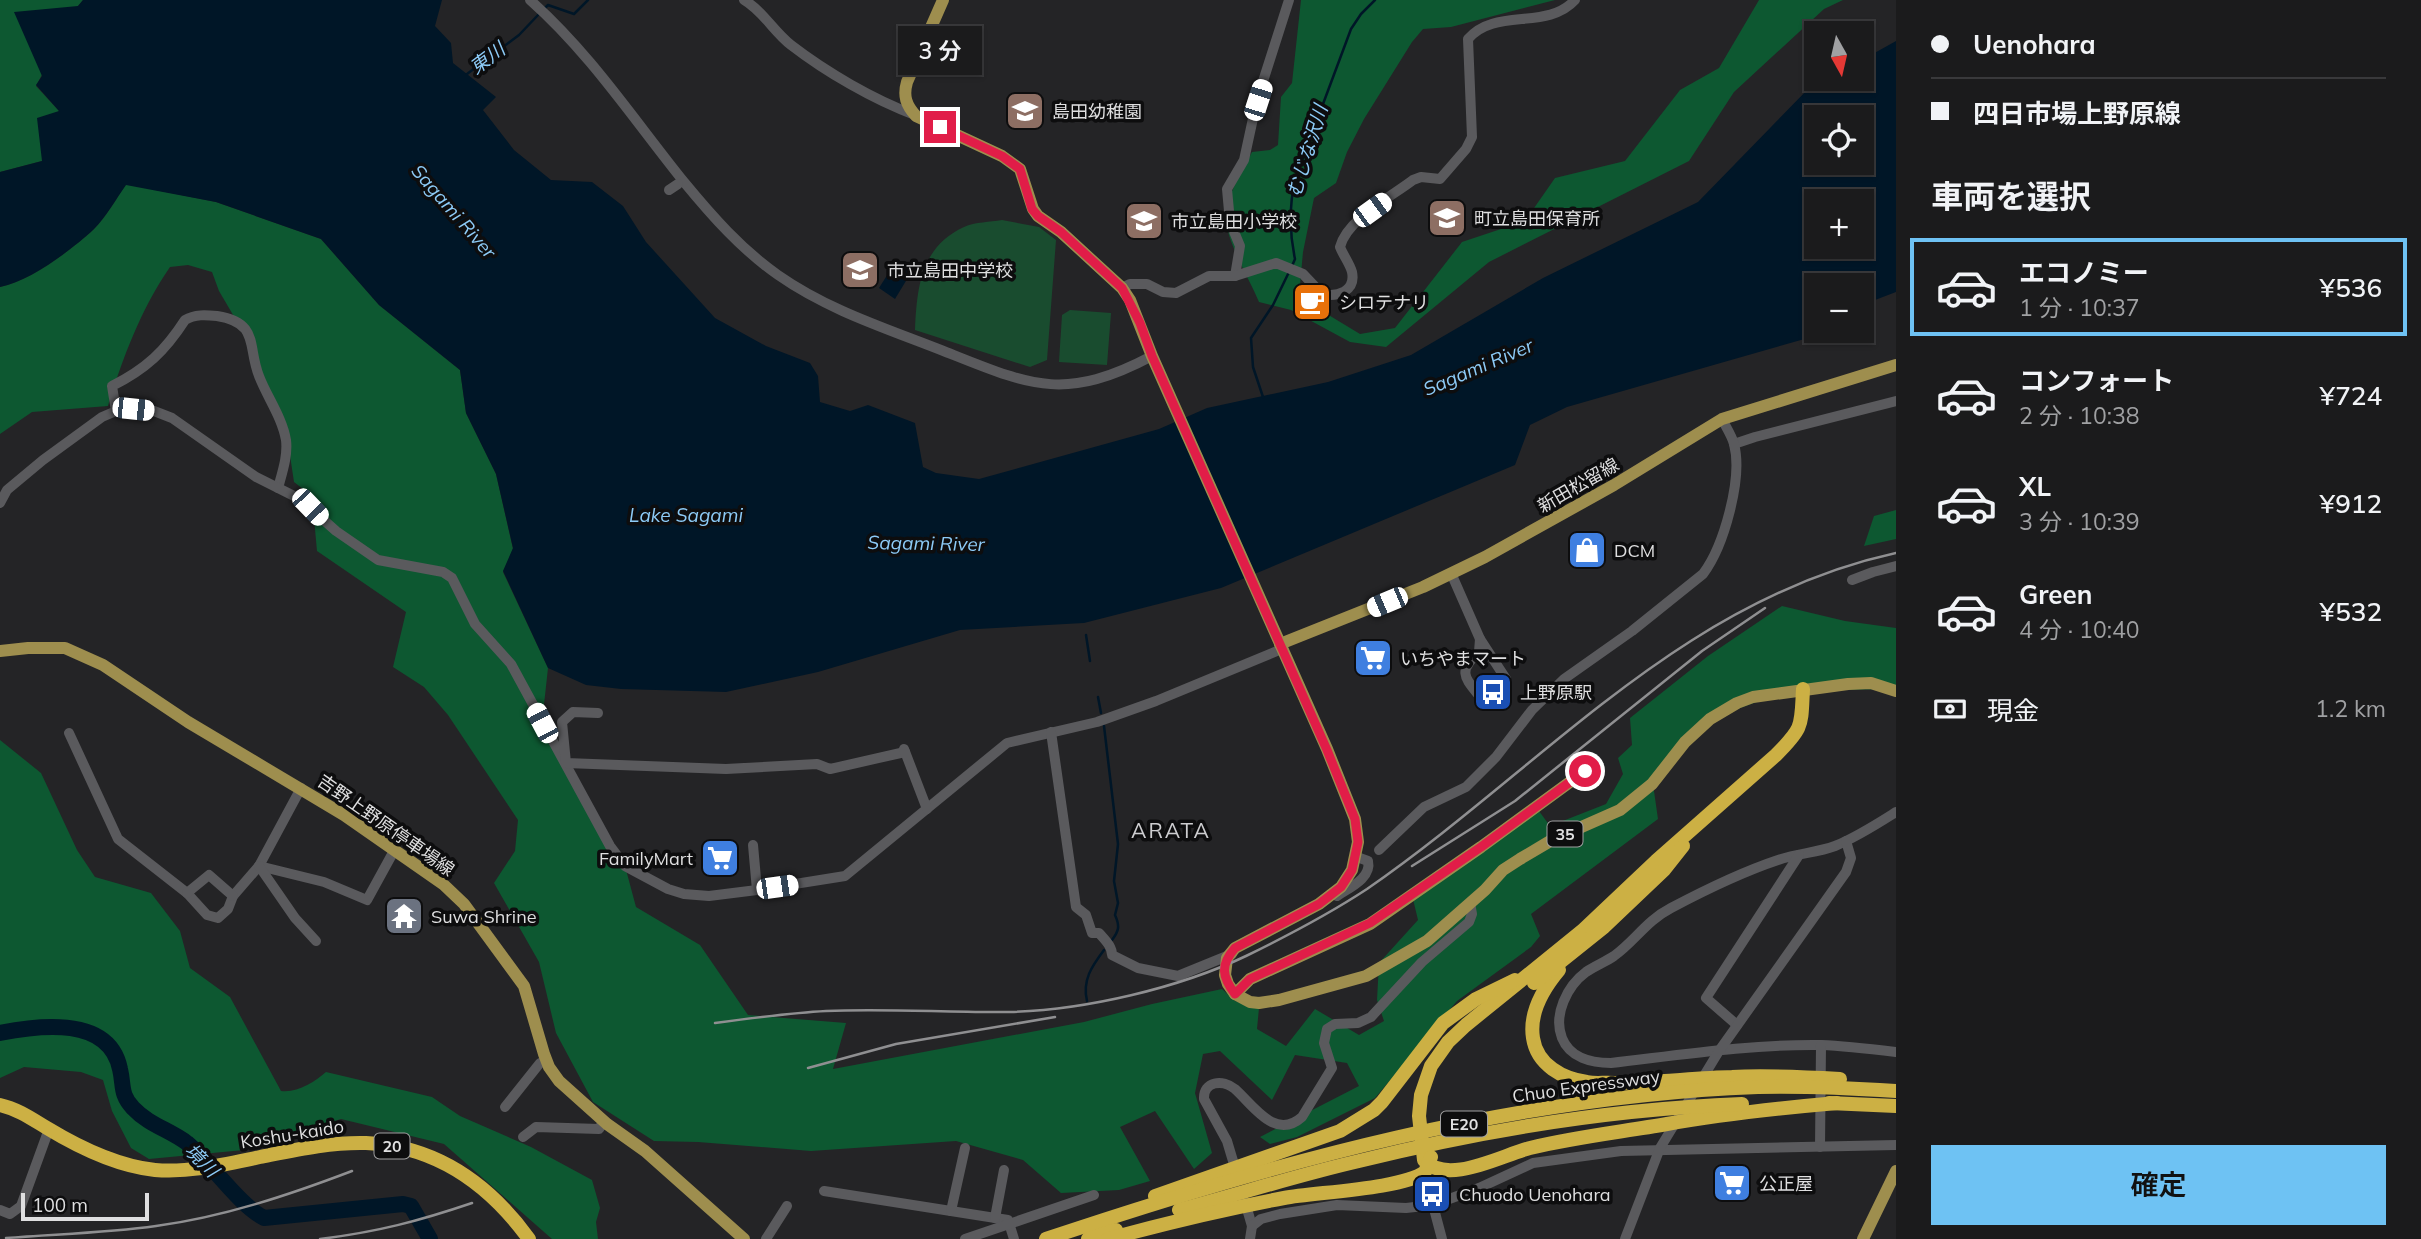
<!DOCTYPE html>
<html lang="ja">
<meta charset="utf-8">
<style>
:root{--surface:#1b1b1c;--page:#282829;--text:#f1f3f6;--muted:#a0a1a3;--line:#39393b;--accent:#6ec2f3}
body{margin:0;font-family:Mulish,"Noto Sans JP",sans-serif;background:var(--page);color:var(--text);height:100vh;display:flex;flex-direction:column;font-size:26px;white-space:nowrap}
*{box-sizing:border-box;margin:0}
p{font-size:23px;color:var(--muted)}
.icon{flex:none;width:38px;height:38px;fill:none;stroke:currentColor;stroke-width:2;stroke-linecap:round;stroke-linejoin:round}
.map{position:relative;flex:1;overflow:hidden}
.drawer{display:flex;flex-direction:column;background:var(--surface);width:525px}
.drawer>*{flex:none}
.hud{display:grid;align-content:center;height:154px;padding:0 35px;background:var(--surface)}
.needle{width:46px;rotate:172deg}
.tools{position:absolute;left:1804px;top:21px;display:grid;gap:14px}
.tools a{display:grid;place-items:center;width:70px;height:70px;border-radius:0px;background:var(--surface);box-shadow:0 2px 5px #0004,0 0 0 2px var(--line);font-size:35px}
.scale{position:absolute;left:21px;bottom:18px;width:128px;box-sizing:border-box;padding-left:7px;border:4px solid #dfdfe0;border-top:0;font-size:19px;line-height:24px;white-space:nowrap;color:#dfdfe0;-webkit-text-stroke:5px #0d0d0e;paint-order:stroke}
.end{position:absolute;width:32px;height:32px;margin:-16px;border:9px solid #e11d48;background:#fff;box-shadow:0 0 0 4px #fff}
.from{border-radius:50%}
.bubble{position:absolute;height:49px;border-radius:0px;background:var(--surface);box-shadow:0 2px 5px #0004,0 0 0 2px var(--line);font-size:23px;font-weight:600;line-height:49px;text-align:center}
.car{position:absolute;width:21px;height:42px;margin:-21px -10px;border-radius:9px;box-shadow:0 0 5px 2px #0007;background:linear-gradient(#fff 24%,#345 0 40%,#fff 0 76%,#345 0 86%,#fff 0)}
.hud b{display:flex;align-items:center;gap:24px;height:66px;font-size:26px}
.hud b+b{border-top:2px solid var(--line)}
.hud i{width:18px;height:18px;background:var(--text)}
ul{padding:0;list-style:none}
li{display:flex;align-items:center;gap:21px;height:98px;margin:0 14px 10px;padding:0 21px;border:4px solid transparent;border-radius:0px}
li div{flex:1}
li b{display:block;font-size:26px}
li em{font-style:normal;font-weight:600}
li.on{border-color:var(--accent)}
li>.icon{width:63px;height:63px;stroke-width:1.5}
h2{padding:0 35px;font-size:32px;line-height:84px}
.pay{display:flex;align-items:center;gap:18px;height:77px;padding:0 35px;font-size:26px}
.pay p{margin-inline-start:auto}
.cta{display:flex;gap:14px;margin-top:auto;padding:14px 35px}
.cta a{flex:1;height:80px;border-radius:0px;background:var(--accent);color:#111;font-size:28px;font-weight:600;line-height:80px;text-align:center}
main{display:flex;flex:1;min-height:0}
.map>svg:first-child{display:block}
</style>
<main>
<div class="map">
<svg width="1896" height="1239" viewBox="0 0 1896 1239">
<rect width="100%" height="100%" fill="#242426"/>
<g fill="#194c2f">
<path d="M1002,220L1039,227L1056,240L1047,360L1030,367L915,330C917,286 921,247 964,227C975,222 990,222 1002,220Z"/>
<path d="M1070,310L1111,313L1107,365L1059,362L1062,315Z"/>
</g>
<g fill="#0d5831">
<path d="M0,0H83L78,6L36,86L59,111L42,161L0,172Z"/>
<path d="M1301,0H1555L1451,27L1423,29L1412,42L1364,119L1347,152L1336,183L1314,198L1303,252L1300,285L1317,308L1360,334L1395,328L1462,242L1525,221L1555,178L1625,161L1680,90L1719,68L1759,0H1843L1824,9L1734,92L1689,161L1489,262L1386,347L1350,342L1291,310L1259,302C1250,280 1225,239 1226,217C1227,194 1242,172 1252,152L1270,150L1278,145L1281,97L1292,83Z"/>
<path d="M126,184L216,202L321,239L379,305L460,370L466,413L496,474L513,549L503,572L548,668L542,723L625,866L636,907L700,945L748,1015L846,1023L833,1069L1084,1022L1152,1004L1222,989L1235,1001L1259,1008L1257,1029L1286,1046L1315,1009L1359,1035L1384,1021L1377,1000L1379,963L1418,920L1412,895L1536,807L1550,826L1606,804L1623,774L1618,758L1632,745L1630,718L1708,656L1782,606L1845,621L1896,628V691L1891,689L1787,691L1710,719L1653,784L1658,819L1531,914L1540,936L1531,947L1457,1001L1375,1098L1297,1137L1270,1144L1260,1137L1359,1086L1347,1063L1295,1055L1272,1100L1220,1051L1203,1054L1195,1093L1212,1153L1194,1169L1155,1111L1120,1127L1150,1181L1119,1190L1061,1193L1023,1160L956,1141L811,1151L698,1142L654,1141L593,1102L556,1033L539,962L494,883L515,851L518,820L448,715L424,687L393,667L406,612L317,551L312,496L294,482L286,429L239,325L219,291L212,272L188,265L170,267C141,309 123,357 108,406L32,412L0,434V287C31,281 71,250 94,229C106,217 116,199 126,184Z"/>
<path d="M1896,510V539L1864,546L1874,516Z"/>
<path d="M0,740L41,773L77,850L95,877L151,893L180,931L190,968L230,997L281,1091C298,1093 314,1082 326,1072L432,1097L460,1116L531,1147L592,1180L600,1208L596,1222L598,1239H552L444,1144L341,1119L244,1150L149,1159L131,1148L112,1111L103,1080L81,1072L24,1067L0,1078Z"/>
</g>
<g fill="#001627" fill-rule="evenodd">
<path d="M83,0H442L435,26L451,43L453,63L496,97L483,110L514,150L551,180L592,182L623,206L646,242L715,318L766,346L810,363L818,376L820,402L850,411L868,405L915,423L923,467L936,473L979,479L1159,429L1207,408L1328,382L1411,355L1543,278L1698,202L1808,89L1827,79H1862V60L1896,41V292L1862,305V285H1816V322L1807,326L1808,338L1567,407L1530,425L1515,465L1221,588L1084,623L960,630L818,672L726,692L621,689L586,685L548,668L503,571L513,548L496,474L466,413L460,370L379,305L321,239L216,202L126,185C116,199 106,217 94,229C71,250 31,281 0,287V172L42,161L37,118L59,111L36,85L42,76L14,12L78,6ZM1816,117H1862V163H1816ZM1816,201H1862V247H1816Z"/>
<path d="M896,261L912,271L895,299L879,288Z"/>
</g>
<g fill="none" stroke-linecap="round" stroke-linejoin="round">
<g stroke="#001627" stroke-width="2.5">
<path d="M544,9L548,5L574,14L588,0"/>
<path d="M467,74L519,35L539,14"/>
<path d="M1292,266L1295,259C1289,231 1289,207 1295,179L1351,29L1361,14L1375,0"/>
<path d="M1263,397L1253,367L1251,338L1273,305L1289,272"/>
<path d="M1086,635L1090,661"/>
<path d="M1098,697L1101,713"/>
<path d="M1104,726L1118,844L1114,881L1118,903L1115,915C1120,926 1119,931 1112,940"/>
<path d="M1087,1001C1082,980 1092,966 1104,950"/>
</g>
<path stroke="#001627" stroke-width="16" d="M0,1033C40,1025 109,1016 120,1069C124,1086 120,1094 133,1108C149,1125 170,1130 187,1143C211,1163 239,1205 264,1218L403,1204L411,1206L430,1239"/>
<g stroke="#5a5a5d" stroke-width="10">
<path d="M530,0C590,53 634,120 684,182C712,216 741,249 778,275C828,310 885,328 941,350C1029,385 1063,403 1152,356"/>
<path d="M744,0C763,11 774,32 791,45C826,72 874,100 915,115"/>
<path d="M669,190L678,184"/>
<path d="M1235,276L1240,246L1230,222L1227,189L1244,160L1257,100L1289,0"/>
<path d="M1122,288L1130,284H1147L1163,292L1176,293L1209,276H1235L1276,263L1303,274L1322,294C1337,297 1356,292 1352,272C1350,264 1343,255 1340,247C1347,219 1391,197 1413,180L1421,177L1440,179L1466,149L1472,137L1468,39C1495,7 1547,31 1575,0"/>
<path d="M116,411L112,386C146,369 165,351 185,320C195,314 206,315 217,316C260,323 247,346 259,376C267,397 282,417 286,440C288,456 282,473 278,488"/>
<path d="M1734,444L1755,437L1896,401"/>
<path d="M0,503L7,490L43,460L102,417L116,411L133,409L154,411L172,418L256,477L300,499L336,531L378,560L443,572L452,578L475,624L511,664L610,846L625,866L668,889L684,894L709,896L757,890L845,876L1007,743L1097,722L1156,701L1282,649"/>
<path d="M1451,573L1480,639"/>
<path d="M1852,580L1873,572L1896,566"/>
<path d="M1480,639L1506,679C1508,689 1502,696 1495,704L1484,702C1468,680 1454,674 1479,652Z"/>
<path d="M598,713L573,712L562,722L566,763L726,769L817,764L830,769L905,752"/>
<path d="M1051,732L1076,907L1086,915L1092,933H1099C1105,940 1112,946 1112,955L1138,968L1178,976L1232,954"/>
<path d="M69,733L118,839L187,893L207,915L218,918L228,909L233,896L259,866L301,788"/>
<path d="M904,749L927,809"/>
<path d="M1896,812C1877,824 1857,837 1835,846C1817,853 1797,853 1778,860C1742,872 1705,890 1671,908C1646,921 1635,941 1614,956C1605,962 1595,966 1586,972C1567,986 1553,1015 1562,1038C1570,1058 1592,1063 1611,1063C1680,1055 1751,1044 1821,1045C1846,1046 1871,1049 1896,1052"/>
<path d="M753,845L757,890"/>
<path d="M1379,850L1424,807L1466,787L1496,757L1532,710L1564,679L1632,631L1703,574C1724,546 1743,478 1734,444C1732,436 1726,427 1722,419"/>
<path d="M259,866L324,882L367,900L395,849"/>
<path d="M259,866L295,918L316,941"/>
<path d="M187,893L209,875L233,896"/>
<path d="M1337,896C1349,888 1372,878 1368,861L1357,857"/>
<path d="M1737,1025L1706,998L1799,855"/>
<path d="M505,1107L540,1063L547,1061"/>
<path d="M523,1137L536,1127L599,1129L604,1121"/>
<path d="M1820,1147L1821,1045"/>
<path d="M1236,1171L1227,1141L1204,1099C1203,1081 1223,1079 1235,1089C1253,1105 1275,1141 1302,1117L1332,1068L1324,1043L1327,1029L1335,1024L1358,1023L1371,1017L1422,962L1469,922L1472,914L1470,903"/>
<path d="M824,1191L1008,1220L1014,1239"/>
<path d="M1245,1202L1252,1226L1250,1239"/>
<path d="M1433,1205L1442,1239"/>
<path d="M0,1210L10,1214L21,1206L49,1129"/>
<path d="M951,1211L965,1148"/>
<path d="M995,1218L1004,1170"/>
<path d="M1252,1226L1261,1219L1280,1214L1337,1205L1406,1208L1433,1205L1479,1188L1533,1163L1621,1151L1896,1145"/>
<path d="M766,1239L787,1206"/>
<path d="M965,1239L1094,1195"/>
<path d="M1625,1239L1660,1148L1719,1051L1846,872L1851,858L1846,841"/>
</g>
<g stroke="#9e8e4e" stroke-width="12">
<path d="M943,0L907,82C903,96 906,105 916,116L1002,156L1020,169L1033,209L1038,216L1061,232L1122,288L1130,300L1152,356L1327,749L1355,819L1358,842L1352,870L1341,887L1319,904L1235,948L1227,958L1225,975L1228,984L1235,994L1250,1002L1259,1003L1279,1000L1366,976L1427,941L1485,890L1503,870L1520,859L1552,840L1620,810L1652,784L1685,742L1710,719L1737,703L1753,697L1848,684L1871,683L1896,691"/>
<path d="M1280,644L1423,587L1485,557L1614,485L1722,419L1896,365"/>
<path d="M0,651L28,648H65L103,665L188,722L344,815L443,884L464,904L524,986L544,1054L549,1067L559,1081L607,1124L645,1151L744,1239"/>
<path d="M1235,994L1250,979L1370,924L1481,847L1585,771"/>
<path d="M1863,1239L1896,1171"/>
</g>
<g stroke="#ccb044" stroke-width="14">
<path d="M1803,689C1801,726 1804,727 1776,755L1656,861L1582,931L1466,1025L1448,1042L1431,1066L1421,1095L1419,1116L1424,1160C1447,1186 1502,1155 1530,1148C1575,1137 1621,1132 1667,1124C1723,1114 1780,1108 1837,1103"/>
<path d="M1559,970C1543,989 1529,1013 1533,1038C1537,1065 1563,1079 1587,1082C1596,1084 1605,1082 1614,1083C1654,1083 1693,1078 1732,1077C1768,1075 1804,1077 1840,1079"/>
<path d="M1534,983L1604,927L1664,870L1683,846"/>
<path d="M1829,1103L1896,1106"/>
<path d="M0,1105C18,1109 32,1119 47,1128C80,1148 117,1166 155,1170C190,1173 226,1164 260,1157C295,1150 330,1142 366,1143C436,1146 489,1184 529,1239"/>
<path d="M1155,1196L1340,1131L1374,1110L1382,1102L1443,1023L1476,999L1515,980"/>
<path d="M1179,1210C1239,1194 1298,1175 1359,1161C1483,1130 1614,1109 1742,1104"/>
<path d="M1046,1239C1275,1162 1515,1096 1758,1087C1804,1086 1850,1088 1896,1091"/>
<path d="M1088,1239L1116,1230"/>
<path d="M1108,1239C1166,1223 1225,1209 1284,1198C1317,1192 1402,1189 1425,1172L1431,1157"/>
</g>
<g stroke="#8f8f91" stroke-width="2.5">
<path d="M1412,866L1515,801L1702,651L1765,608"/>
<path d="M715,1023C752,1018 789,1013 826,1011C887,1008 949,1013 1010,1012C1085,1010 1179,988 1246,956C1287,936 1329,914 1367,889C1542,768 1680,600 1896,553"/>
<path d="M808,1068L896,1044L1055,1017"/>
<path d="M6,1238C56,1234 106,1233 156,1226C223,1217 289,1195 352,1171"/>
<path d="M320,1239C377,1232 419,1221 472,1203"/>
</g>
</g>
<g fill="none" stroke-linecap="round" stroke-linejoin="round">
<path stroke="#e11d48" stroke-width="9" d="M940,127L1002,156L1020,169L1032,209L1038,216L1061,232L1122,288L1140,323L1152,356L1327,750L1355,819L1358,842L1352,870L1341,887L1319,904L1235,948C1220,965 1222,977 1235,994L1250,979L1370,923L1481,847L1585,771"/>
</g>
<defs>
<symbol id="school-square" viewBox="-11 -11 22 22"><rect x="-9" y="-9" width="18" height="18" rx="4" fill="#8d6e63" stroke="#0d0d0e"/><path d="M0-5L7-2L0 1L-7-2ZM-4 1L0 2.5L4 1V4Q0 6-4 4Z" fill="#fff"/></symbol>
<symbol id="cafe-square" viewBox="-11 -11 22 22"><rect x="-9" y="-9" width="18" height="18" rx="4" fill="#e8710a" stroke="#0d0d0e"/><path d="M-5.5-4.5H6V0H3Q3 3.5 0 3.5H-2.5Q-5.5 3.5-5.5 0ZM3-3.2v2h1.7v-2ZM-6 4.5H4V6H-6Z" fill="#fff"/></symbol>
<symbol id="shop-square" viewBox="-11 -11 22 22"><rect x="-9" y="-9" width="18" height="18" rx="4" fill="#3f7fe0" stroke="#0d0d0e"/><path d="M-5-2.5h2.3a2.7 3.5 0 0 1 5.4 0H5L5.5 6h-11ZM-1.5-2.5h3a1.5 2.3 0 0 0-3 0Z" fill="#fff"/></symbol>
<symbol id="supermarket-square" viewBox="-11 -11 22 22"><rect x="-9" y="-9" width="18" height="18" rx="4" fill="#3f7fe0" stroke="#0d0d0e"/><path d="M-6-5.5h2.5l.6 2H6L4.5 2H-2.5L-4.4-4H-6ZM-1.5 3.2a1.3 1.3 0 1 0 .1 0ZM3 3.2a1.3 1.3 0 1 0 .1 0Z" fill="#fff"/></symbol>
<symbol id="bus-square" viewBox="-11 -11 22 22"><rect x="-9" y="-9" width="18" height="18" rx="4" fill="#1a4fb4" stroke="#0d0d0e"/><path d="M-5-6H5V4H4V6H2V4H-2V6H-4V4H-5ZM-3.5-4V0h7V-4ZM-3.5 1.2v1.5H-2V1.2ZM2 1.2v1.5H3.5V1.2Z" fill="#fff"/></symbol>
<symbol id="temple-square" viewBox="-11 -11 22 22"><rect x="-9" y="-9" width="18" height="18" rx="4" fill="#6b7280" stroke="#0d0d0e"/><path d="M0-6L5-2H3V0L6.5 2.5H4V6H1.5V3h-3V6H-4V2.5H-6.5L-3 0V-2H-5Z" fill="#fff"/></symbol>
</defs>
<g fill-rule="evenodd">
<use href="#school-square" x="1003" y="89" width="44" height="44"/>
<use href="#school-square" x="1425" y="196" width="44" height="44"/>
<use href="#school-square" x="1122" y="199" width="44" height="44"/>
<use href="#school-square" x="838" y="248" width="44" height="44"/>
<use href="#cafe-square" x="1290" y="280" width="44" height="44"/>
<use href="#shop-square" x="1565" y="528" width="44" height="44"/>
<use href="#supermarket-square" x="1351" y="636" width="44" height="44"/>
<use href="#bus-square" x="1471" y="670" width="44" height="44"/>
<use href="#supermarket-square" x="698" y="836" width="44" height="44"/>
<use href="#temple-square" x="382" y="894" width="44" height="44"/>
<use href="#supermarket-square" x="1710" y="1161" width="44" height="44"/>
<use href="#bus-square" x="1410" y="1172" width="44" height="44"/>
</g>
<g text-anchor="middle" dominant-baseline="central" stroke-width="7" stroke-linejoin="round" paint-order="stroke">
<g fill="#0d0d0e" stroke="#a0a0a1" stroke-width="2">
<rect x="1547.5" y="821.5" width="35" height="25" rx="5"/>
<rect x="1441" y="1111.5" width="46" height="25" rx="5"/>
<rect x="374.5" y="1133.5" width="35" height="25" rx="5"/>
</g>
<g font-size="16" font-weight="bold" fill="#dfdfe0">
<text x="1565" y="834">35</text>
<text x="1464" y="1124">E20</text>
<text x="392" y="1146">20</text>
</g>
<g font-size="18" fill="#dfdfe0" stroke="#0d0d0e" text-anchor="start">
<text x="1052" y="111">島田幼稚園</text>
<text x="1474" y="218">町立島田保育所</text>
<text x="1171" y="221">市立島田小学校</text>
<text x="887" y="270">市立島田中学校</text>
<text x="1339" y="302">シロテナリ</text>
<text x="1614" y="550">DCM</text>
<text x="1400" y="658">いちやまマート</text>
<text x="1520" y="692">上野原駅</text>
<text x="693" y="858" text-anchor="end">FamilyMart</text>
<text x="431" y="916">Suwa Shrine</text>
<text x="1759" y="1183">公正屋</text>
<text x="1459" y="1194">Chuodo Uenohara</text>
</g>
<g font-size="18" fill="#dfdfe0" stroke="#0d0d0e">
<text transform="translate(1578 485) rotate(-30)">新田松留線</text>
<text transform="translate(386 825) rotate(35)">吉野上野原停車場線</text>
<text transform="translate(1586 1086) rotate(-8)">Chuo Expressway</text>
<text transform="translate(292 1134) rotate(-9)">Koshu-kaido</text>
</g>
<g font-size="19" font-style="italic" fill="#8dcbf7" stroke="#0d0d0e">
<text transform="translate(487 58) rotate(-37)">東川</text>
<text transform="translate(1307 151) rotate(-73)">むじな沢川</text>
<text transform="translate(454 211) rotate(49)">Sagami River</text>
<text transform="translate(1478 367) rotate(-23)">Sagami River</text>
<text x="686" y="515">Lake Sagami</text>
<text transform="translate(926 543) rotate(1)">Sagami River</text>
<text transform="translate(202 1160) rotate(45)">境川</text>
</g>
<g font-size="21" letter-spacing="2" fill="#cdcdd0" stroke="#0d0d0e">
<text x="1171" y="830">ARATA</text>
</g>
</g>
</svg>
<div class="tools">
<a><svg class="needle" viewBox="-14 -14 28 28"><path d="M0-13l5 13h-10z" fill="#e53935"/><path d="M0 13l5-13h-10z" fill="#a0a1a3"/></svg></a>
<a><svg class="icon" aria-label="locate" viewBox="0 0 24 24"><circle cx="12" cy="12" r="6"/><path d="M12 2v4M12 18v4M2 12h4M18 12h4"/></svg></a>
<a>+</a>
<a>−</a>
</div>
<div class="scale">100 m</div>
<i class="end from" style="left:1585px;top:771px"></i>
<i class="end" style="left:940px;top:127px"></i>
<div class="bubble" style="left:898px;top:26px;width:84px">3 分</div>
<i class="car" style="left:1258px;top:100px;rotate:18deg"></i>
<i class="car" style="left:1372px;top:210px;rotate:54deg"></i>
<i class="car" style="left:133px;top:409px;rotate:96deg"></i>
<i class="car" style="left:310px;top:507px;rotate:136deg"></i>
<i class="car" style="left:1387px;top:602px;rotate:247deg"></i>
<i class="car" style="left:542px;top:723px;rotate:332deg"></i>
<i class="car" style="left:777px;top:887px;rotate:82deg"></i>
</div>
<section class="drawer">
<div class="hud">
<b><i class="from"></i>Uenohara</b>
<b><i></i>四日市場上野原線</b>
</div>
<h2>車両を選択</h2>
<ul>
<li class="on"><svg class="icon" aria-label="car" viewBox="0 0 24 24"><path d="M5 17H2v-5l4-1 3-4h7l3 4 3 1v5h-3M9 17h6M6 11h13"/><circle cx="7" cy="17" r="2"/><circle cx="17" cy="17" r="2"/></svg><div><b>エコノミー</b><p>1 分 · 10:37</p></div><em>¥536</em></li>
<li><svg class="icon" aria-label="car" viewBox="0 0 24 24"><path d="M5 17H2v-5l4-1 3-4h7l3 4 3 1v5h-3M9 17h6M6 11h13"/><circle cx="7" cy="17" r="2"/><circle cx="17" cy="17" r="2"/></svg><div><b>コンフォート</b><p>2 分 · 10:38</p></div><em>¥724</em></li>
<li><svg class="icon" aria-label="car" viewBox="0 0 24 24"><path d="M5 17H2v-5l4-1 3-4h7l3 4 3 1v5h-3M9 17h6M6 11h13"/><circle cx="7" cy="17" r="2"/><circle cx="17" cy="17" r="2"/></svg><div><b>XL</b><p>3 分 · 10:39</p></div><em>¥912</em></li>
<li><svg class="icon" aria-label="car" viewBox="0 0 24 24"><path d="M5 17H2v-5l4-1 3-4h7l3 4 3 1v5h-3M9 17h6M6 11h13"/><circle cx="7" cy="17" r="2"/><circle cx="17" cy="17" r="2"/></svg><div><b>Green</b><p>4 分 · 10:40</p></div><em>¥532</em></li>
</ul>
<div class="pay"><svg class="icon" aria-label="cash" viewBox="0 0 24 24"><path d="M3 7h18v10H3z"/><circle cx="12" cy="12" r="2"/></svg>現金<p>1.2 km</p></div>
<div class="cta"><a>確定</a></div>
</section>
</main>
